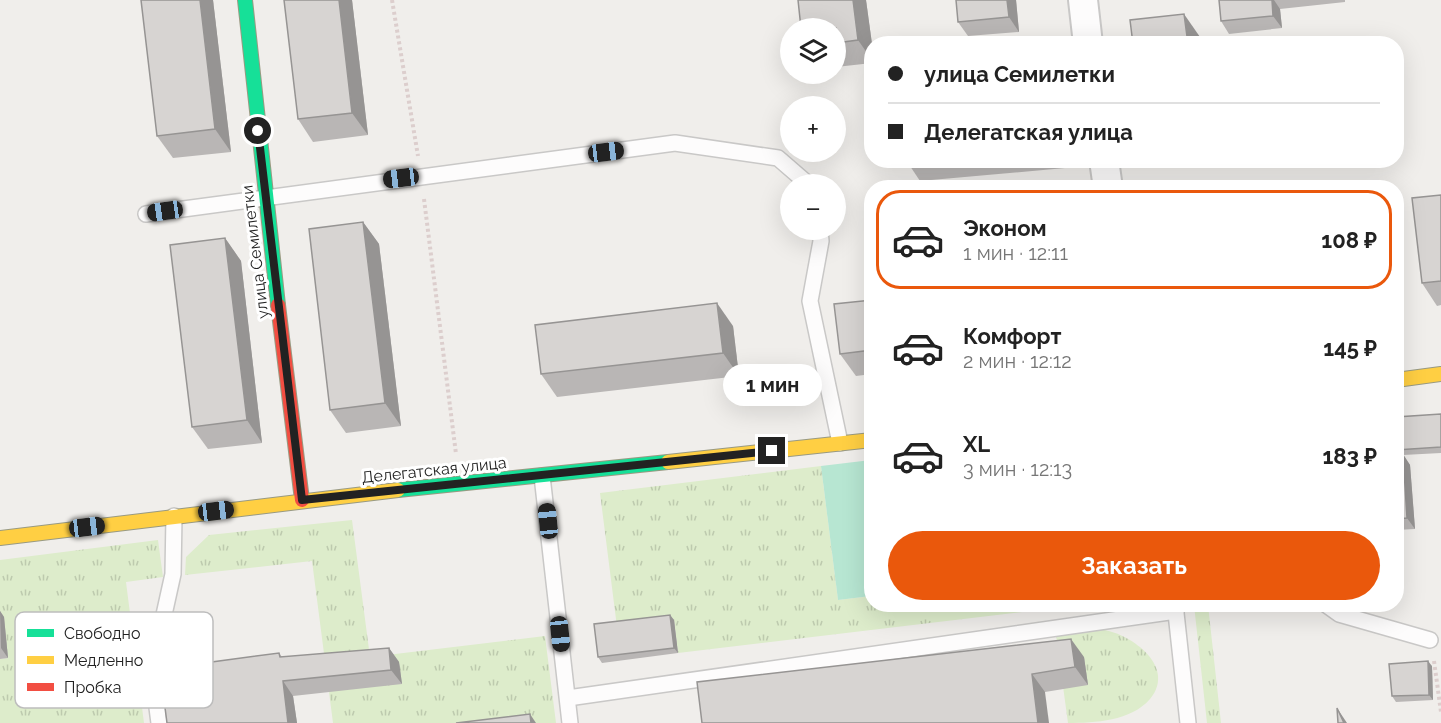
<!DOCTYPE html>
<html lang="ru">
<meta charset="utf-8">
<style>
:root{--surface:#fff;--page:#f6f6f6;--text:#222;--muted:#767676;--line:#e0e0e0;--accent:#ea580c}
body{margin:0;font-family:Raleway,sans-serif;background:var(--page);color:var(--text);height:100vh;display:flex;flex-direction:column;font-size:22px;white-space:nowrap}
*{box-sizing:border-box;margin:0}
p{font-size:20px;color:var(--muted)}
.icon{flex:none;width:33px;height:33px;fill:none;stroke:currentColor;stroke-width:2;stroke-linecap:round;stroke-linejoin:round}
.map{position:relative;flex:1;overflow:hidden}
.drawer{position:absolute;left:864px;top:180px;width:540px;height:432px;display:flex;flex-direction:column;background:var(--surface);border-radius:24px;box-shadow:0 6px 24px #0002}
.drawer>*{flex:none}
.hud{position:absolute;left:864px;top:36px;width:540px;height:132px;border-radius:24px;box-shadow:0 6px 24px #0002;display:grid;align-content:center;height:132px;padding:0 24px;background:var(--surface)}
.buttons{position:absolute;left:780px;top:18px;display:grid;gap:12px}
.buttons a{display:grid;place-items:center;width:66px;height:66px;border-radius:50%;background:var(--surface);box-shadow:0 6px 24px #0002;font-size:30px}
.end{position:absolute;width:27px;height:27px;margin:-14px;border:8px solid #222;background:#fff;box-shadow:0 0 0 3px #fff}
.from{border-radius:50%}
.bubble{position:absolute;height:42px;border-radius:21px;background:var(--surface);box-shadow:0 6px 24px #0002;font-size:20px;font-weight:700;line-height:42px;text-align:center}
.car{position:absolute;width:18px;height:36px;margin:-18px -9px;border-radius:8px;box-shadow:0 0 4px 2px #0007;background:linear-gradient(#222 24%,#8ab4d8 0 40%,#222 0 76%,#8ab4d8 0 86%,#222 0)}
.hud b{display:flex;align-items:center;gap:21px;height:57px;font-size:22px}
.hud b+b{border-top:2px solid var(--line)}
.hud i{width:15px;height:15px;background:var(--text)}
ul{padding:10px 0 0;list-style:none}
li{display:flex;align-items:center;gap:18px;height:99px;margin:0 12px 9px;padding:0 12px;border:3px solid transparent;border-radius:24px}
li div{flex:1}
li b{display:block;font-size:22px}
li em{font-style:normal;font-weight:700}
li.selected{border-color:var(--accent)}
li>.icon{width:54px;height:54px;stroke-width:1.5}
.primary-button{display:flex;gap:12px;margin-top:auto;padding:12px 24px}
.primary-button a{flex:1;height:69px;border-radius:36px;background:var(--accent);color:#fff;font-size:24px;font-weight:700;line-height:69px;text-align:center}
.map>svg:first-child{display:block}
</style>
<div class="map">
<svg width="1441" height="723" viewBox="0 0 1441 723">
<defs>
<pattern id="grass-tufts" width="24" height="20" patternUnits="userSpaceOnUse" patternTransform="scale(1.5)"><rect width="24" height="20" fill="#ddeccb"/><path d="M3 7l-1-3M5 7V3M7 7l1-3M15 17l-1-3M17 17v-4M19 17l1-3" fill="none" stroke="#bdcaae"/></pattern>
</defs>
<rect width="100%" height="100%" fill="#f0eeeb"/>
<g fill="url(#grass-tufts)">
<path d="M821,466L838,600L871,596L872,604L1080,605L678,653L674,620L617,627L600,493Z"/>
<path d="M352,520L370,657L545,636L556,723H333L312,561L185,575L186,557L209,535Z"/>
<path d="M158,540L163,577L126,582L144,723H0V659L8,658L0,617V560Z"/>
<path d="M1194,605H1208L1221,723H1207Z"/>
<path d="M1098,629C1127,631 1178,665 1150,699C1131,721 1095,723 1068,723L1056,635Z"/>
</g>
<path fill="#b7e6d2" d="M871,460V596L838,600L821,466Z"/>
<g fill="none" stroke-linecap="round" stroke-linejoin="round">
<defs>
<g id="lane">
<path d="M146,214L675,143L778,158L808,184"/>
<path d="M820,230L821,241L810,301L840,443"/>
<path d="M542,476L570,723"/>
<path d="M1175,604L1188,723"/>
<path d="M1325,604L1339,614L1430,640"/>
<path d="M568,698L1176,611"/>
<path d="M159,723L152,669L173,574L174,516"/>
</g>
<g id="street">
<path d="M1083,0L1088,44"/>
<path d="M1104,160L1108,188"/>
</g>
<g id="fast">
<path d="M245,0L278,305"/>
<path d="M398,490L668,462"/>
</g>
<g id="slow">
<path d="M1396,380L1441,374"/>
<path d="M668,462L872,440"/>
<path d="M0,538L398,490"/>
</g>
<path id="jam" d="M278,305L302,500"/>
</defs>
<use href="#lane" stroke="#c9c8c7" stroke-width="18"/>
<use href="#street" stroke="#c9c8c7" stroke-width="32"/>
<use href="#fast" stroke="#999a82" stroke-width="16"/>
<use href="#slow" stroke="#999a82" stroke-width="16"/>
<use href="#jam" stroke="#999a82" stroke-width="16"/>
<g stroke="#dccecd" stroke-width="4" stroke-dasharray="3 3" stroke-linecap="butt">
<path d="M392,0L418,156"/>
<path d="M424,199L456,454"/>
<path d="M1434,661L1441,712"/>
</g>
<use href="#lane" stroke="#fdfcfc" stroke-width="15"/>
<use href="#street" stroke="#fdfcfc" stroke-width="28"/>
<use href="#fast" stroke="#16e098" stroke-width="14"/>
<use href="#slow" stroke="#ffcf43" stroke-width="14"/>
<use href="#jam" stroke="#f24e42" stroke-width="14"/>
</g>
<g fill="#b9b6b5">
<path d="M141,0H213L231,152L173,158L157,136Z"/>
<path d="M284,0H352L368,135L313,142L298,119Z"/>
<path d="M798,0H866L872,44V63L836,67V28Z"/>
<path d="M1016,0L1019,32L968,36L958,22Z"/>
<path d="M1219,0H1345V2L1280,9L1282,28L1229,34L1221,21Z"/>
<path d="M910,160H1064L1065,168L920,181L910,166Z"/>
<path d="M1155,160H1214V161L1160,168Z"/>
<path d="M1441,195V305L1437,306L1422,283Z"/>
<path d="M363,222L379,244L401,426L346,433L330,410Z"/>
<path d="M225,238L241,261L262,443L208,449L192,427Z"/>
<path d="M872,300V374L856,376L840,354Z"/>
<path d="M733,326L739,376L557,397L541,374Z"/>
<path d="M1441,414V453L1403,455L1410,465L1415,529L1396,530V417Z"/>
<path d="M0,611L4,617L8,658L0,659Z"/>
<path d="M670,615L674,620L678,653L602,663L598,657Z"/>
<path d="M389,648L399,662L402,684L293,696L297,723H167L279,653L282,657Z"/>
<path d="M1084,657L1088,685L1045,692L702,723Z"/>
<path d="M1432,666L1433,700L1396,702L1392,696Z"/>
</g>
<g fill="#969493">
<path d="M200,0H213L231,152L215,129Z"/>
<path d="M339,0H352L368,135L352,113Z"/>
<path d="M853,0H866L872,44V60L858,40Z"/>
<path d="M1007,0H1016L1019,32L1009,17Z"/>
<path d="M1272,0H1274L1280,9L1282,28L1273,16Z"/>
<path d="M1184,14L1200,37L1201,44H1188Z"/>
<path d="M1059,160H1064L1065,168Z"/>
<path d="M363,222L379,244L401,426L385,403Z"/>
<path d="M225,238L241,261L262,443L247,420Z"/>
<path d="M717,303L733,326L739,376L723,353Z"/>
<path d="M1403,454L1410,465L1415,529L1407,518Z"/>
<path d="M0,611L4,617L8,658L1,648Z"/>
<path d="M670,615L674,620L678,653L674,648Z"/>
<path d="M1071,639L1084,657L1088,685L1075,667Z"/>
<path d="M389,648L399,662L402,684L391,670Z"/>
<path d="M1428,661L1432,666L1433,700L1429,695Z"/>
<path d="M1032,674L1045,692L1049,723H1038Z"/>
<path d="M283,681L293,696L297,723H288Z"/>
<path d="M1337,708L1347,723H1344Z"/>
<path d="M530,714L536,723H531Z"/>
</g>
<g fill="#d7d4d2" stroke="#969493" stroke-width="1.5">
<path d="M141,0H200L215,129L157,136Z"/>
<path d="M284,0H339L352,113L298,119Z"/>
<path d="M798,0H853L858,40L836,43V28H801Z"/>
<path d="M956,0H1007L1009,17L958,22Z"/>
<path d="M1219,0H1272L1273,16L1221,21Z"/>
<path d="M1184,14L1188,44H1133L1130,20Z"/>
<path d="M910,160H972L910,166Z"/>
<path d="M1441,195V281L1422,283L1412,198Z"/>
<path d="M363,222L385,403L330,410L309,229Z"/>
<path d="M225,238L247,420L192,427L170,245Z"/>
<path d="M872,300V350L840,354L834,304Z"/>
<path d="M717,303L723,353L541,374L535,325Z"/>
<path d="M1441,414V447L1396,450V417Z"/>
<path d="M1403,454L1407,518L1396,519V455Z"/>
<path d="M670,615L674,648L598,657L594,624Z"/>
<path d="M1071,639L1075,667L1032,674L1038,723H702L697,682Z"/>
<path d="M389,648L391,670L283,681L288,723H167L160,669L279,653L280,657Z"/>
<path d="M1428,661L1429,695L1392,696L1389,664Z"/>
<path d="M1337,708L1344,723H1338Z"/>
<path d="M530,714L531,723H456Z"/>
</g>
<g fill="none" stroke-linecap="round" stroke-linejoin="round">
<path stroke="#222" stroke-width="8" d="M258,131L302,500L772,451"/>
</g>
<g text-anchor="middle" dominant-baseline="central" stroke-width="6" stroke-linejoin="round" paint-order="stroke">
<g font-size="16" fill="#222" stroke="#fff">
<text transform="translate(255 252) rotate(-97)">улица Семилетки</text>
<text transform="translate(434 470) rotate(-6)">Делегатская улица</text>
</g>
</g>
<rect x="15" y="612" width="198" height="96" rx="9" fill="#fff" stroke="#bdbdbd" stroke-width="1.5"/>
<rect x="27" y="629" width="27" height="8" fill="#16e098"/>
<rect x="27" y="656" width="27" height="8" fill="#ffcf43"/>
<rect x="27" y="683" width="27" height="8" fill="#f24e42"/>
<g font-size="16" fill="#222">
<text x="64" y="639">Свободно</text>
<text x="64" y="666">Медленно</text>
<text x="64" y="693">Пробка</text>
</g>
</svg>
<div class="buttons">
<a><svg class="icon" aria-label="layers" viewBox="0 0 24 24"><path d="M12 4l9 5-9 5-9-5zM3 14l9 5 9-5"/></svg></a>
<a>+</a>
<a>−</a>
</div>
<i class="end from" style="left:258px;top:131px"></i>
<i class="end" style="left:772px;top:451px"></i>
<div class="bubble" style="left:723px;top:364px;width:99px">1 мин</div>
<i class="car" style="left:606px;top:152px;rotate:83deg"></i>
<i class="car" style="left:401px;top:178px;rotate:263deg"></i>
<i class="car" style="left:165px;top:211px;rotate:262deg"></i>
<i class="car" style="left:216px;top:511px;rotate:83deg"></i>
<i class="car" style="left:548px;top:521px;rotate:354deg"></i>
<i class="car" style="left:87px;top:527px;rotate:83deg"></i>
<i class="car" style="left:560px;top:634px;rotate:174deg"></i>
<div class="hud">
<b><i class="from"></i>улица Семилетки</b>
<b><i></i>Делегатская улица</b>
</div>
<section class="drawer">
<ul>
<li class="selected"><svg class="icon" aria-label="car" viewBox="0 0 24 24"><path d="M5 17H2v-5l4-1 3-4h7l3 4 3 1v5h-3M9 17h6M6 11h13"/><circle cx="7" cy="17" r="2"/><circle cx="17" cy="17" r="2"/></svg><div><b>Эконом</b><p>1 мин · 12:11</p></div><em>108 ₽</em></li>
<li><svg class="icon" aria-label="car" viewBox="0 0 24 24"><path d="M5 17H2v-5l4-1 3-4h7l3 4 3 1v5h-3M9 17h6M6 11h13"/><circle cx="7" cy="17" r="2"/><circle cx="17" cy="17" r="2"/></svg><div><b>Комфорт</b><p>2 мин · 12:12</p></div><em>145 ₽</em></li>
<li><svg class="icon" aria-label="car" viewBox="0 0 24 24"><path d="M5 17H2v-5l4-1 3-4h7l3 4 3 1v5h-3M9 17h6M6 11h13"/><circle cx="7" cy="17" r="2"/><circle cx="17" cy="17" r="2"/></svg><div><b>XL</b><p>3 мин · 12:13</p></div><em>183 ₽</em></li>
</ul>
<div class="primary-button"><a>Заказать</a></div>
</section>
</div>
